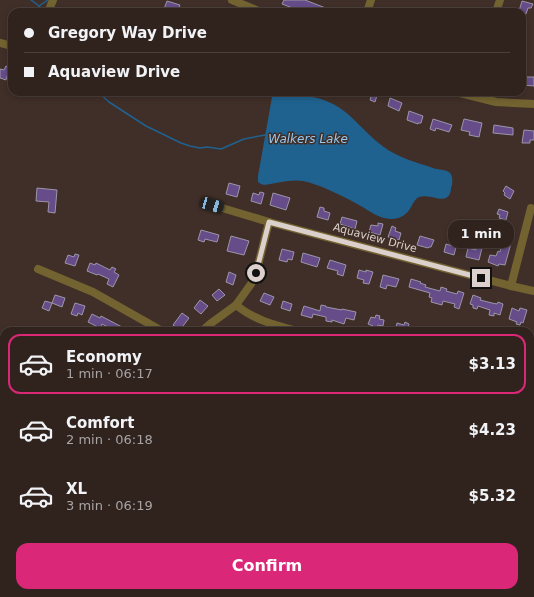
<!DOCTYPE html>
<meta charset="utf-8">
<style>
:root{--surface:#30231e;--page:#3c2f2b;--text:#f1f3f6;--muted:#a8a4a4;--line:#4b403c;--accent:#db2777}
body{margin:0;font-family:"DejaVu Sans",sans-serif;background:var(--page);color:var(--text);height:100vh;display:flex;flex-direction:column;font-size:15px;white-space:nowrap}
*{box-sizing:border-box;margin:0}
p{font-size:13px;color:var(--muted)}
.icon{flex:none;width:22px;height:22px;fill:none;stroke:currentColor;stroke-width:2;stroke-linecap:round;stroke-linejoin:round}
.map{position:relative;flex:1;overflow:hidden}
.details{position:absolute;left:0px;top:327px;width:534px;height:270px;display:flex;flex-direction:column;background:var(--surface);border-radius:12px 12px 0 0;box-shadow:0 2px 6px #0003,0 0 0 1px var(--line)}
.details>*{flex:none}
.banner{position:absolute;left:8px;top:8px;width:518px;height:88px;border-radius:12px;box-shadow:0 2px 6px #0003,0 0 0 1px var(--line);display:grid;align-content:center;height:88px;padding:0 16px;background:var(--surface)}
.end{position:absolute;width:18px;height:18px;margin:-9px;border:5px solid #dbd0cc;background:#111;box-shadow:0 0 0 2px #111}
.from{border-radius:50%}
.bubble{position:absolute;height:28px;border-radius:12px;background:var(--surface);box-shadow:0 2px 6px #0003,0 0 0 1px var(--line);font-size:13px;font-weight:700;line-height:28px;text-align:center}
.car{position:absolute;width:12px;height:24px;margin:-12px -6px;border-radius:5px;box-shadow:0 0 3px 1px #0007;background:linear-gradient(#222 24%,#8ab4d8 0 40%,#222 0 76%,#8ab4d8 0 86%,#222 0)}
.banner b{display:flex;align-items:center;gap:14px;height:38px;font-size:15px}
.banner b+b{border-top:1px solid var(--line)}
.banner i{width:10px;height:10px;background:var(--text)}
ul{padding:7px 0 0;list-style:none}
li{display:flex;align-items:center;gap:12px;height:60px;margin:0 8px 6px;padding:0 8px;border:2px solid transparent;border-radius:12px}
li div{flex:1}
li b{display:block;font-size:15px}
li em{font-style:normal;font-weight:700}
li.on{border-color:var(--accent)}
li>.icon{width:36px;height:36px;stroke-width:1.5}
.cta{display:flex;gap:8px;margin-top:auto;padding:8px 16px}
.cta a{flex:1;height:46px;border-radius:12px;background:var(--accent);color:#fff;font-size:16px;font-weight:700;line-height:46px;text-align:center}
.map>svg:first-child{display:block}
</style>
<div class="map">
<svg width="534" height="597" viewBox="0 0 534 597">
<rect width="100%" height="100%" fill="#402f28"/>
<path fill="#1f6290" d="M275,94C303,94 328,96 349,115C362,127 373,140 388,150C401,158 418,163 433,168C438,170 446,169 450,173C453,177 453,183 451,188C451,191 450,196 446,198C441,201 428,194 419,197C411,201 412,214 398,218C382,222 372,212 359,205C345,197 319,184 303,181C290,179 277,183 264,185L261,184L258,182V176L272,97Z"/>
<g fill="none" stroke-linecap="round" stroke-linejoin="round">
<g stroke="#1f6290" stroke-width="1.5">
<path d="M31,0L39,6L43,12"/>
<path d="M39,6L48,0"/>
<path d="M98,92L109,102L146,126L181,143L190,146L200,148L207,147L221,149L244,139L265,135H267"/>
<path d="M0,347L4,351"/>
</g>
</g>
<g fill="#664d8a" stroke="#9c95a8">
<path d="M284,0H305L336,12H315L304,8L303,11L295,8V9L282,4Z"/>
<path d="M167,1L180,5L177,12H168L169,10L164,9Z"/>
<path d="M522,1L533,4L531,8H528L526,14L519,11Z"/>
<path d="M6,66L12,68L10,73H8L6,80L0,78V69L4,70Z"/>
<path d="M522,77H534V86L522,85Z"/>
<path d="M360,92H378L375,102L370,100L371,97Z"/>
<path d="M390,98L402,103L399,111L388,106Z"/>
<path d="M409,111L423,116L421,123H418V124L407,120Z"/>
<path d="M433,119L452,125L449,132L436,128L435,131L430,129Z"/>
<path d="M464,119L482,123L479,137L469,135L470,132L461,130Z"/>
<path d="M494,125L513,128V135L493,133Z"/>
<path d="M524,130L534,131V140H530V143H522Z"/>
<path d="M229,183L240,186L237,197L226,194Z"/>
<path d="M506,186L514,191L510,199L504,195L505,193L503,191Z"/>
<path d="M37,188L57,190L55,213L48,212L49,202L36,201Z"/>
<path d="M260,192L264,193L261,204L251,201L253,193L259,195Z"/>
<path d="M273,193L290,198L286,210L270,205Z"/>
<path d="M320,207L324,208V211L330,213L328,220L317,217Z"/>
<path d="M499,209L508,212L506,220L499,218L500,215L497,214Z"/>
<path d="M342,217L357,221L355,229L340,224Z"/>
<path d="M378,223L383,224L380,235L369,232L371,225L378,226Z"/>
<path d="M392,226L396,228L395,231L401,233L399,240L388,237Z"/>
<path d="M201,230L219,235L217,242L205,239L204,242L198,240Z"/>
<path d="M502,232L513,236L505,265L499,264L498,266L488,262L490,255L496,256L498,251L500,252L503,240L500,239Z"/>
<path d="M231,236L249,241L244,255L227,251Z"/>
<path d="M420,236L434,240L431,247H429L428,248L417,245Z"/>
<path d="M446,244L456,247L454,255L444,252Z"/>
<path d="M476,247L482,248L479,260L466,257L468,248L476,250Z"/>
<path d="M282,249L294,252L292,260L288,259L287,262L279,260Z"/>
<path d="M303,253L320,258L317,267L301,262Z"/>
<path d="M75,254L79,255L75,266L65,263L68,255L74,257Z"/>
<path d="M330,260L346,265L343,276L337,274L338,271L327,268Z"/>
<path d="M90,263L95,265L96,263L110,270L112,267L116,269L114,272L119,275L113,287L107,284L109,279L98,274L97,275L87,271Z"/>
<path d="M359,270L366,272V270L373,272L369,284L363,283L364,280L357,278Z"/>
<path d="M229,272L236,275L233,285L226,282Z"/>
<path d="M383,275L399,279L396,287L387,285L386,289L380,287Z"/>
<path d="M411,279L421,282L420,283L426,285L425,287L440,291L441,287L447,289L446,291L457,294L458,291L464,293L459,309L454,307L455,304L443,301L442,305L431,302L432,298L429,297L430,293L409,287Z"/>
<path d="M219,289L225,295L217,301L212,295Z"/>
<path d="M264,293L274,297L270,305L260,301Z"/>
<path d="M55,295L65,298L62,307L52,303Z"/>
<path d="M473,295L481,298L480,300L492,303L497,304L498,302L503,304L500,315L494,313V316L489,315L490,310L478,306L477,309L473,308V305L470,304Z"/>
<path d="M200,300L208,306L201,314L194,308Z"/>
<path d="M45,301L52,303L49,311L42,308Z"/>
<path d="M283,301L292,304L290,311L281,308Z"/>
<path d="M75,303L85,306L82,315L78,313L77,316L71,314Z"/>
<path d="M321,305L326,306V307L342,310V309L356,312L354,320L346,318L344,324L332,320V322L326,321V317L313,314L312,318L301,315L304,306L320,311Z"/>
<path d="M512,308L519,311L520,308L527,310L523,323L521,322L520,325L516,324L517,322L509,319Z"/>
<path d="M182,313L189,318L180,330L173,325Z"/>
<path d="M92,314L100,318L101,316L122,327L120,331H108L110,328L102,324L100,328L88,322Z"/>
<path d="M376,315L380,316L379,319L384,320L383,326L378,325L376,329L373,328V326L368,324L371,317L375,318Z"/>
<path d="M405,322L409,324L407,331H395L397,323L404,325Z"/>
</g>
<g fill="none" stroke-linecap="round" stroke-linejoin="round">
<g stroke="#736331" stroke-width="8">
<path d="M232,0L261,12"/>
<path d="M48,12L53,0"/>
<path d="M367,12L371,0"/>
<path d="M496,12L500,0"/>
<path d="M0,43L12,46"/>
<path d="M456,92L496,102L534,104"/>
<path d="M212,205L269,222L511,286L534,291"/>
<path d="M38,269L93,292L162,331"/>
<path d="M511,286L531,208"/>
<path d="M236,305C254,320 275,325 297,331"/>
<path d="M202,331L210,324L236,305L251,284L256,273L269,222"/>
<path d="M530,391L534,392"/>
<path d="M530,464L534,455"/>
<path d="M0,467L4,469"/>
<path d="M185,593L194,597"/>
<path d="M477,597L478,593"/>
</g>
</g>
<g fill="none" stroke-linecap="round" stroke-linejoin="round">
<path stroke="#dbd0cc" stroke-width="5" d="M256,273L269,222L481,278"/>
</g>
<g text-anchor="middle" dominant-baseline="central" stroke-width="3" stroke-linejoin="round" paint-order="stroke">
<g font-size="11" fill="#dbd0cc" stroke="#402f28">
<text transform="translate(375 238) rotate(15)">Aquaview Drive</text>
</g>
<g font-size="12" font-style="italic" fill="#97c9f1" stroke="#402f28">
<text x="308" y="139">Walkers Lake</text>
</g>
</g>
</svg>
<i class="end from" style="left:256px;top:273px"></i>
<i class="end" style="left:481px;top:278px"></i>
<div class="bubble" style="left:448px;top:220px;width:66px">1 min</div>
<i class="car" style="left:212px;top:205px;rotate:106deg"></i>
<div class="banner">
<b><i class="from"></i>Gregory Way Drive</b>
<b><i></i>Aquaview Drive</b>
</div>
<section class="details">
<ul>
<li class="on"><svg class="icon" aria-label="car" viewBox="0 0 24 24"><path d="M5 17H2v-5l4-1 3-4h7l3 4 3 1v5h-3M9 17h6M6 11h13"/><circle cx="7" cy="17" r="2"/><circle cx="17" cy="17" r="2"/></svg><div><b>Economy</b><p>1 min · 06:17</p></div><em>$3.13</em></li>
<li><svg class="icon" aria-label="car" viewBox="0 0 24 24"><path d="M5 17H2v-5l4-1 3-4h7l3 4 3 1v5h-3M9 17h6M6 11h13"/><circle cx="7" cy="17" r="2"/><circle cx="17" cy="17" r="2"/></svg><div><b>Comfort</b><p>2 min · 06:18</p></div><em>$4.23</em></li>
<li><svg class="icon" aria-label="car" viewBox="0 0 24 24"><path d="M5 17H2v-5l4-1 3-4h7l3 4 3 1v5h-3M9 17h6M6 11h13"/><circle cx="7" cy="17" r="2"/><circle cx="17" cy="17" r="2"/></svg><div><b>XL</b><p>3 min · 06:19</p></div><em>$5.32</em></li>
</ul>
<div class="cta"><a>Confirm</a></div>
</section>
</div>
